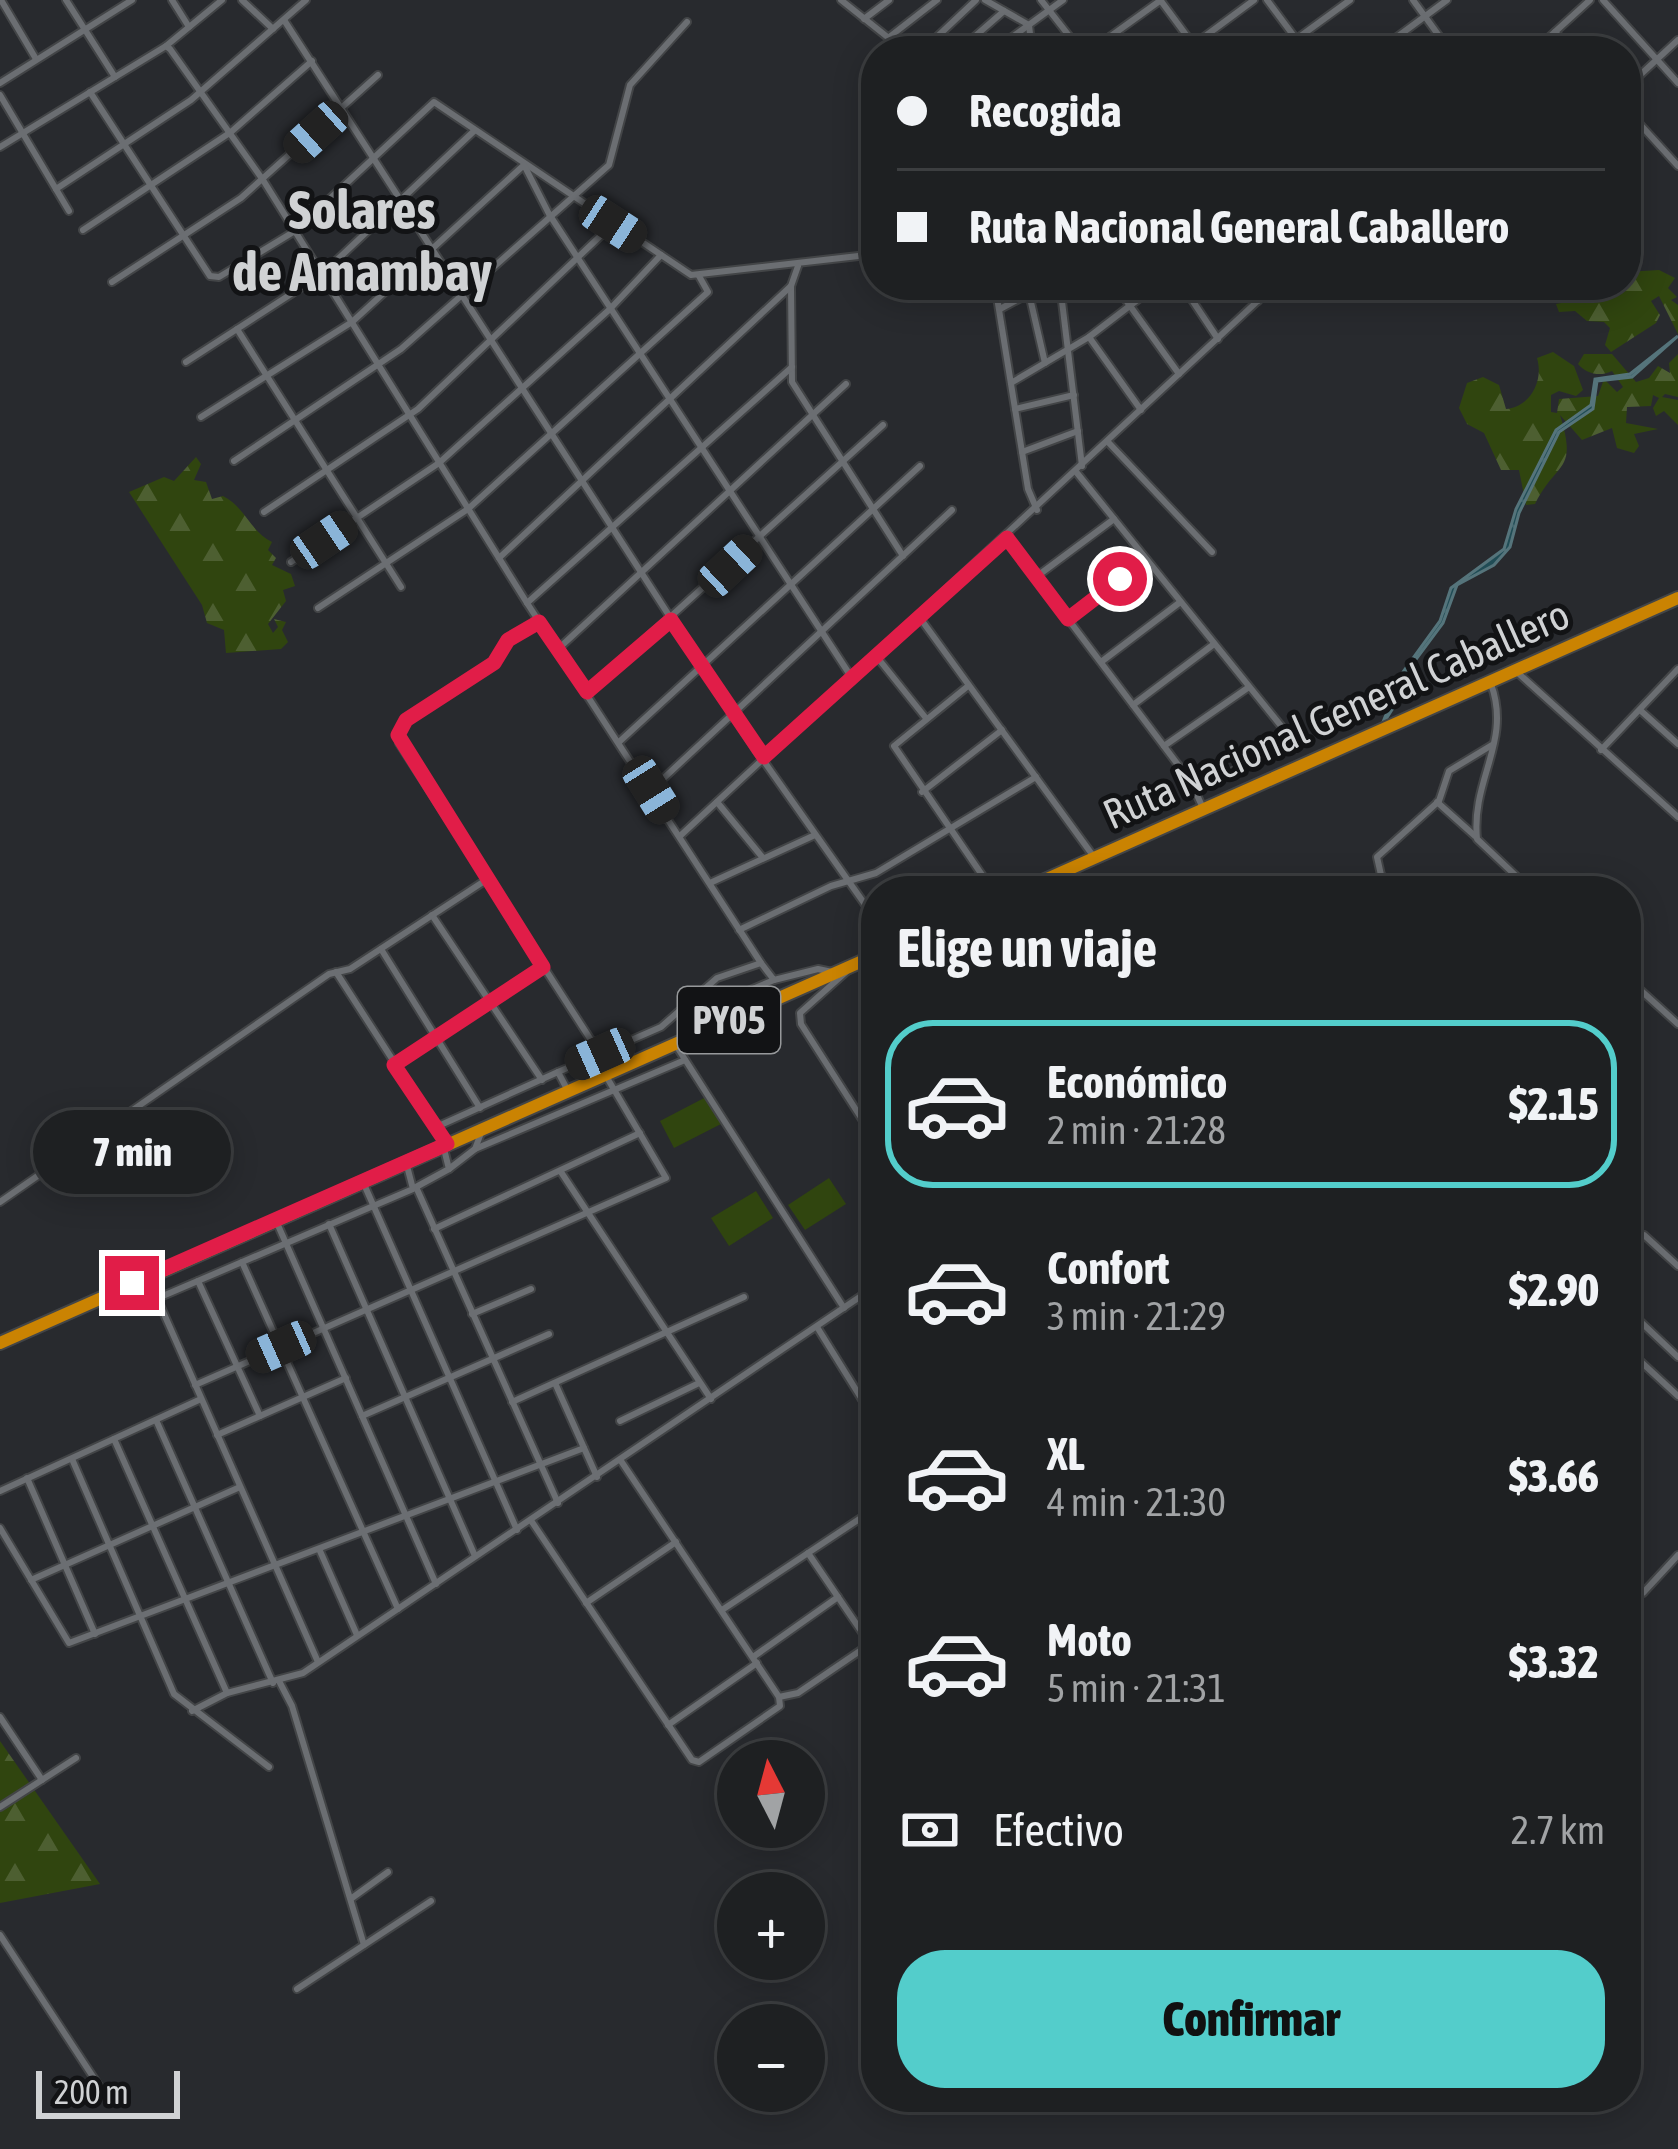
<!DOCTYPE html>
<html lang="es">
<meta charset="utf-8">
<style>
:root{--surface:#1e2022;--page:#26282a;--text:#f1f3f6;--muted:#a1a3a5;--line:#3c3e40;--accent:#53cdcb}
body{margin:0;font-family:"Asap Condensed",sans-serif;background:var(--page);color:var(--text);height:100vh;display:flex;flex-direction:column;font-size:45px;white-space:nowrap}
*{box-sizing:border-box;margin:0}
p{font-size:39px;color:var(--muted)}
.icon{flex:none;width:66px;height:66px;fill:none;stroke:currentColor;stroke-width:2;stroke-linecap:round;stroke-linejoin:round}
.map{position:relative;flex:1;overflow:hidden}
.side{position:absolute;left:861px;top:876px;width:780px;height:1236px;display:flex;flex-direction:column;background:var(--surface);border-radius:48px;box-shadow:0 6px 30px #0003,0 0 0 3px var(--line)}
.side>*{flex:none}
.hud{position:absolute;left:861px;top:36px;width:780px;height:264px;border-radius:48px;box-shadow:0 6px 30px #0003,0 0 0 3px var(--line);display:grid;align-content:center;height:264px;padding:0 36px;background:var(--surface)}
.needle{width:78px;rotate:354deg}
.controls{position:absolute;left:717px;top:1740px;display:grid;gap:24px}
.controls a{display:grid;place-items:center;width:108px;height:108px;border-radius:50%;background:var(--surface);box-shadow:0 6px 30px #0003,0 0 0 3px var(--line);font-size:60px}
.scale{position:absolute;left:36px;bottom:30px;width:144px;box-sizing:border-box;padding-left:12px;border:6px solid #d0d2d4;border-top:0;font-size:33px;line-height:42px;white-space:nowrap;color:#d0d2d4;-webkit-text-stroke:9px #121315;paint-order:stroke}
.end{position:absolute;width:54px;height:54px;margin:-27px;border:15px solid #e11d48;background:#fff;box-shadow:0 0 0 6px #fff}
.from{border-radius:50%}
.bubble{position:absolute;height:84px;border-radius:42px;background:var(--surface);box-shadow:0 6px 30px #0003,0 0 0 3px var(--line);font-size:39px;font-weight:800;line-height:84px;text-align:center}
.car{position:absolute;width:36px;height:72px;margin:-36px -18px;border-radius:15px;box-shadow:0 0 9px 3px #0007;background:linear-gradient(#222 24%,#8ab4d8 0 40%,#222 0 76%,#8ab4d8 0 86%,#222 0)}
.hud b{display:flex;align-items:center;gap:42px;height:114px;font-size:45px}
.hud b+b{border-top:3px solid var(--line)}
.hud i{width:30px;height:30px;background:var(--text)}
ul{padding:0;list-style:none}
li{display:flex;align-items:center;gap:36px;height:168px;margin:0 24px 18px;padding:0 12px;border:6px solid transparent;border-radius:48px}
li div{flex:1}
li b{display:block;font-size:45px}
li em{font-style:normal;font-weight:800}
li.selected{border-color:var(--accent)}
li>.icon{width:108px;height:108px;stroke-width:1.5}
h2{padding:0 36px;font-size:54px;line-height:144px}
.pay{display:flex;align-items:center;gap:30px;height:132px;padding:0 36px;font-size:45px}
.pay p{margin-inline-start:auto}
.cta{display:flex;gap:24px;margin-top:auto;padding:24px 36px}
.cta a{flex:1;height:138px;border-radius:48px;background:var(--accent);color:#111;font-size:48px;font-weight:800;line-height:138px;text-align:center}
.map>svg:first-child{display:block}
</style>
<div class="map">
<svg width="1678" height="2149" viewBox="0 0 1678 2149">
<defs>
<pattern id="forest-firs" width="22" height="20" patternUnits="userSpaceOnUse" patternTransform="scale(3)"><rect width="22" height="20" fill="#30450f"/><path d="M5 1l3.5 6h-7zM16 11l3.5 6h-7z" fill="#4d5f31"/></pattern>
<pattern id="water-waves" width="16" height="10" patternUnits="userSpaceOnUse" patternTransform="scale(3)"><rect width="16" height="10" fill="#204c55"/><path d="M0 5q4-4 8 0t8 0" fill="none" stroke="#3f656d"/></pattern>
</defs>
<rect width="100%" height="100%" fill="#282a2e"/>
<g fill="url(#forest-firs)">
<path d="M1659,270L1675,278L1668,288L1677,297L1671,300L1678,305V334L1659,296L1651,301L1660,315L1656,323L1611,352L1605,345L1610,328L1604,322L1587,321L1575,311L1559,312L1556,304L1582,299L1579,291L1601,296L1604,285H1626V272Z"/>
<path d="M1553,352L1574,366L1583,390L1576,396L1559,391L1551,395V412L1557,413L1559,399L1598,396L1604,379L1617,392L1623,387L1612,371C1601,377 1586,374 1578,364L1584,354H1612L1636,382L1649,378L1658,366L1670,373L1669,363L1678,354V397L1665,394L1662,397L1678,400V425L1664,411L1656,416L1653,408L1659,398L1653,395L1651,406L1627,407L1626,423L1658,429L1634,434L1639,446L1634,453L1617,448L1612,428L1582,440L1560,415C1578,473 1557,460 1535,504L1526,505L1519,470H1501L1484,433L1467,424L1459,408L1467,383L1483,377L1499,385L1506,409C1530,407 1544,381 1537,358Z"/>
<path d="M196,457L201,464L194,480L206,482L212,499L223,496C245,507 250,531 272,542L268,550L276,558L272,565L291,574L295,586L283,590L286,601L268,624L273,633L278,627L274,619L286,622L282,630L288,642L281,649L226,653L224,630L207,623L202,605L129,492L164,477L174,481Z"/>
<path d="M0,1741L100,1884L0,1903Z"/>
</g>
<g fill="#30450f">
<path d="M706,1097L721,1124L674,1148L660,1121Z"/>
<path d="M829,1178L846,1204L805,1230L788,1205Z"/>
<path d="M756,1191L773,1218L729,1246L711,1218Z"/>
</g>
<path fill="url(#water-waves)" stroke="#55747b" stroke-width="3" d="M1678,336L1632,377L1597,381L1593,409L1559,432L1519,513L1510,547L1494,565L1457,585L1443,623L1405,674L1402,694L1381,727L1403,672L1440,621L1451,588L1504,549L1516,509L1556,430L1591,405L1595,379L1630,374Z"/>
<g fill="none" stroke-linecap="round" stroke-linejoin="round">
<defs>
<g id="minor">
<path d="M1,0L36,59"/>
<path d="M66,0L115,77"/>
<path d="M172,0L189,27"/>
<path d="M242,0L273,29"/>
<path d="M841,0L905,51"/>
<path d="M985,0L1029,25"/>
<path d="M1041,0L1081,51"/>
<path d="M1267,0L1305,51"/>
<path d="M1413,0L1450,51"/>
<path d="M1603,0L1678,83"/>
<path d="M1161,1L1198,51"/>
<path d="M864,19L889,0"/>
<path d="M284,20L756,750L876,920"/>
<path d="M1029,25L1032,51"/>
<path d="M1555,32L1573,51"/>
<path d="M888,38L937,0"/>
<path d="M166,46L222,0"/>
<path d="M922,51L976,0"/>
<path d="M958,51L1004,11"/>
<path d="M993,51L1063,0"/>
<path d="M1090,51L1161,0"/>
<path d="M1185,51L1254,0"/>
<path d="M1280,51L1350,0"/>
<path d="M1378,51L1447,0"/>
<path d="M1534,51L1590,0"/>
<path d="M0,83L132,0"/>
<path d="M1626,88L1678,40"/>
<path d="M90,92L210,276L219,277L295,231L434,102L691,275L876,254"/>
<path d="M0,95L69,211"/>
<path d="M1626,109L1678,166"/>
<path d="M0,147L166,46L170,49L263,180L527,603L761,963L774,980L818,969L832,972"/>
<path d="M56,189L191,100L306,0"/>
<path d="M83,230L231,132L312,61"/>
<path d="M798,266L791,286L792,382L903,556"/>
<path d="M112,282L241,198L378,75"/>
<path d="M995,285L1028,489L1037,510"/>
<path d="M1027,285L1045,363"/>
<path d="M1060,285L1082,466"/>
<path d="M1115,285L1179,374"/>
<path d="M1182,285L1218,339"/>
<path d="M1250,285L1258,301"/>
<path d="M1000,309L1045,285"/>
<path d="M237,329L401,587"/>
<path d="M1089,337L1141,410"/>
<path d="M186,362L322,274L474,131"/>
<path d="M1011,383L1089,337L1157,285"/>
<path d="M1015,409L1074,395"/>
<path d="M201,417L352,322L524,165L549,214L852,678"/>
<path d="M1108,442L1212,552"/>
<path d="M1022,452L1078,431"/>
<path d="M234,461L401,349L609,165L630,85L687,22"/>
<path d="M1077,473L1290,737L1288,748L1194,787"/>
<path d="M264,512L418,409L613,224"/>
<path d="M1007,538L1191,782L1202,806"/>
<path d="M499,558L791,286"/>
<path d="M291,562L439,463L610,309L661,255"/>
<path d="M1036,577L1114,519"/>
<path d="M527,603L792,367"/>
<path d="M318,608L468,509L708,292L699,276"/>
<path d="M920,618L1094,857"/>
<path d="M1068,619L1146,559"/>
<path d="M558,649L846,384"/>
<path d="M877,657L925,717"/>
<path d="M1101,662L1179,603"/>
<path d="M1518,673L1678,817"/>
<path d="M1491,684C1512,742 1471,779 1477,839L1532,891"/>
<path d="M968,686L894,746L993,891"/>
<path d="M587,692L883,425"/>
<path d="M1133,705L1214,644"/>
<path d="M1640,710L1678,744"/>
<path d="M619,742L920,466"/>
<path d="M1164,746L1249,687"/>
<path d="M1601,750L1678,669"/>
<path d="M652,789L952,510"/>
<path d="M922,792L1002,730"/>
<path d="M717,802L763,858"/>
<path d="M1437,802L1475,836"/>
<path d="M680,836L1275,285"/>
<path d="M710,883L815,835"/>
<path d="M1399,891L1381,875L1377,857L1439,801L1449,771L1492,745"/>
<path d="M432,915L542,1080"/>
<path d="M739,930L831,886L876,873L1036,777"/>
<path d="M381,949L480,1108"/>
<path d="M336,972L447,1144"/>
<path d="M846,972L800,1013L801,1024L876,1141"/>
<path d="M1626,977L1678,1024"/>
<path d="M693,1024L701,996"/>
<path d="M690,1035L692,1025L736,996L774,980"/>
<path d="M677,1047L844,1308"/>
<path d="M394,1065L543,967"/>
<path d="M558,1072L661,1027L717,978L761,963"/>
<path d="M434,1128L558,1072L567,1089"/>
<path d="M444,1149L449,1169L416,1187L558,1503"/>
<path d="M475,1149L685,1060"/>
<path d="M449,1169L475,1149L481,1133"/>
<path d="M561,1172L711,1399"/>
<path d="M363,1182L517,1530"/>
<path d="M0,1202L329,974L350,969L486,880"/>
<path d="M277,1223L436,1584"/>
<path d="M329,1224L475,1556"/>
<path d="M434,1229L640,1133"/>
<path d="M1626,1246L1644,1235L1678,1266"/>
<path d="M242,1262L398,1609"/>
<path d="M149,1280L318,1662"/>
<path d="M198,1281L260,1416"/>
<path d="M864,1294L876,1312"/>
<path d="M158,1298L413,1189L407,1166"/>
<path d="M1626,1308L1678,1357"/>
<path d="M472,1314L531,1289"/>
<path d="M817,1327L876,1422"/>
<path d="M1626,1348L1678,1396"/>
<path d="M555,1383L597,1477"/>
<path d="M195,1385L666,1178L606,1076L600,1054L399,743L405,720L494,663L508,640L540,622"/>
<path d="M512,1402L744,1297"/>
<path d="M362,1416L549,1334"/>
<path d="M156,1420L273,1683"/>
<path d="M620,1421L697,1384"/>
<path d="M217,1435L346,1378"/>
<path d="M114,1439L227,1693"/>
<path d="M72,1459L174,1694L269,1767"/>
<path d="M27,1478L95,1634"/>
<path d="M0,1491L201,1399"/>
<path d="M532,1522L692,1760L699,1762L780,1706L779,1697L621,1461"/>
<path d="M0,1528L69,1643L584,1448"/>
<path d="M320,1551L357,1635"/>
<path d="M808,1553L870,1644"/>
<path d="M31,1580L240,1487"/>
<path d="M1626,1596L1643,1593L1678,1555"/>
<path d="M586,1603L676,1542"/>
<path d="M722,1610L876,1508"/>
<path d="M753,1657L838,1597"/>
<path d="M279,1681L292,1706L364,1945"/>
<path d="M779,1697L798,1693L876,1640"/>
<path d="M192,1711L227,1693L303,1673L876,1286"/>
<path d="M0,1717L42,1780"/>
<path d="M668,1725L757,1663"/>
<path d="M0,1807L76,1758"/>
<path d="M352,1898L388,1872"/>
<path d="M0,1935L103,2092"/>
<path d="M297,1989L431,1901"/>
</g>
<g id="highway">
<path d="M1020,891L1678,598"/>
<path d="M0,1343L876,955"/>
</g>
</defs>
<use href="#minor" stroke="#434547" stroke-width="10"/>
<use href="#highway" stroke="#434547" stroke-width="16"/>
<use href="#minor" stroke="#6b6e72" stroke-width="6"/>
<use href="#highway" stroke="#ca8302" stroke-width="12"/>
</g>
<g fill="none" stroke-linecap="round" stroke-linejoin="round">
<path stroke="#e11d48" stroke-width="15" d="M132,1283L447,1144L394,1065L543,967L398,735L406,720L494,663L508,640L539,622L587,692L671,620L764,757L1007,538L1068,619L1120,579"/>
</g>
<g text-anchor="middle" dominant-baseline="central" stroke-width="10" stroke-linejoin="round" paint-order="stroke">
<rect fill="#121315" stroke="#97999b" stroke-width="3" x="678" y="987" width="102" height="66" rx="9"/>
<g font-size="39" font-weight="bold" fill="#d0d2d4">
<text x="729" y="1020">PY05</text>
</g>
<g font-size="42" fill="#d0d2d4" stroke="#121315">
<text transform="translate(1336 714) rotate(-24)">Ruta Nacional General Caballero</text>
</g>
<g font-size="54" font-weight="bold" fill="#d0d2d4" stroke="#121315">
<text x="362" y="209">Solares<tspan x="362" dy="62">de Amambay</tspan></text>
</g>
</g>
</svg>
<div class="controls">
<a><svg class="needle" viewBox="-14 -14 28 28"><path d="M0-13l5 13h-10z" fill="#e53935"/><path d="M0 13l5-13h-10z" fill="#a1a3a5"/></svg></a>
<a>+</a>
<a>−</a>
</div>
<div class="scale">200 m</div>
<i class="end from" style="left:1120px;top:579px"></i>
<i class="end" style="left:132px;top:1283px"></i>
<div class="bubble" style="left:33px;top:1110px;width:198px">7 min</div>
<i class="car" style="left:316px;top:132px;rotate:228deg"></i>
<i class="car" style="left:613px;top:224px;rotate:123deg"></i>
<i class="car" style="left:324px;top:540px;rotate:56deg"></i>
<i class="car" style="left:730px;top:566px;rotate:47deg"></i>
<i class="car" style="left:651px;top:790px;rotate:148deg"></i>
<i class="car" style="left:600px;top:1054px;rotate:246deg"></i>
<i class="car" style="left:281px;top:1347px;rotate:246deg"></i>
<div class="hud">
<b><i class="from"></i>Recogida</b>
<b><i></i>Ruta Nacional General Caballero</b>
</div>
<section class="side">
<h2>Elige un viaje</h2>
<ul>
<li class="selected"><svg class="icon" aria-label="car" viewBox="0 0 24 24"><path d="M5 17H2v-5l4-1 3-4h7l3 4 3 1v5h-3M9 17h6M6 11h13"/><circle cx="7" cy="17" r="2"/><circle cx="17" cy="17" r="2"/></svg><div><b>Económico</b><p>2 min · 21:28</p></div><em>$2.15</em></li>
<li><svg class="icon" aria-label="car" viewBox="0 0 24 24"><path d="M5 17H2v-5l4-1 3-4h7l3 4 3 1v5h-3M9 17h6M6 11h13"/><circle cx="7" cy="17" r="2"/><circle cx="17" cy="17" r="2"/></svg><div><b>Confort</b><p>3 min · 21:29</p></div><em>$2.90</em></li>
<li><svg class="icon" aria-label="car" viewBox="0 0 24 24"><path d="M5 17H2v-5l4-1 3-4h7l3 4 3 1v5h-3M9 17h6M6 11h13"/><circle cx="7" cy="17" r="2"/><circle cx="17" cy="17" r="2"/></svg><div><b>XL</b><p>4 min · 21:30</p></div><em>$3.66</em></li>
<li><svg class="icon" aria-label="car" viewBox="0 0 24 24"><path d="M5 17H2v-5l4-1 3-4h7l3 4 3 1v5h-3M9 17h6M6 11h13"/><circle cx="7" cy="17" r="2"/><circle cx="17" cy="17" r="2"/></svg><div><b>Moto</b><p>5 min · 21:31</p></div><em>$3.32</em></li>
</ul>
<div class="pay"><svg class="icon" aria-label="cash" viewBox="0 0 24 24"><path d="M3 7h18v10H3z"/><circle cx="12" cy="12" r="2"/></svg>Efectivo<p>2.7 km</p></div>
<div class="cta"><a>Confirmar</a></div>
</section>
</div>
